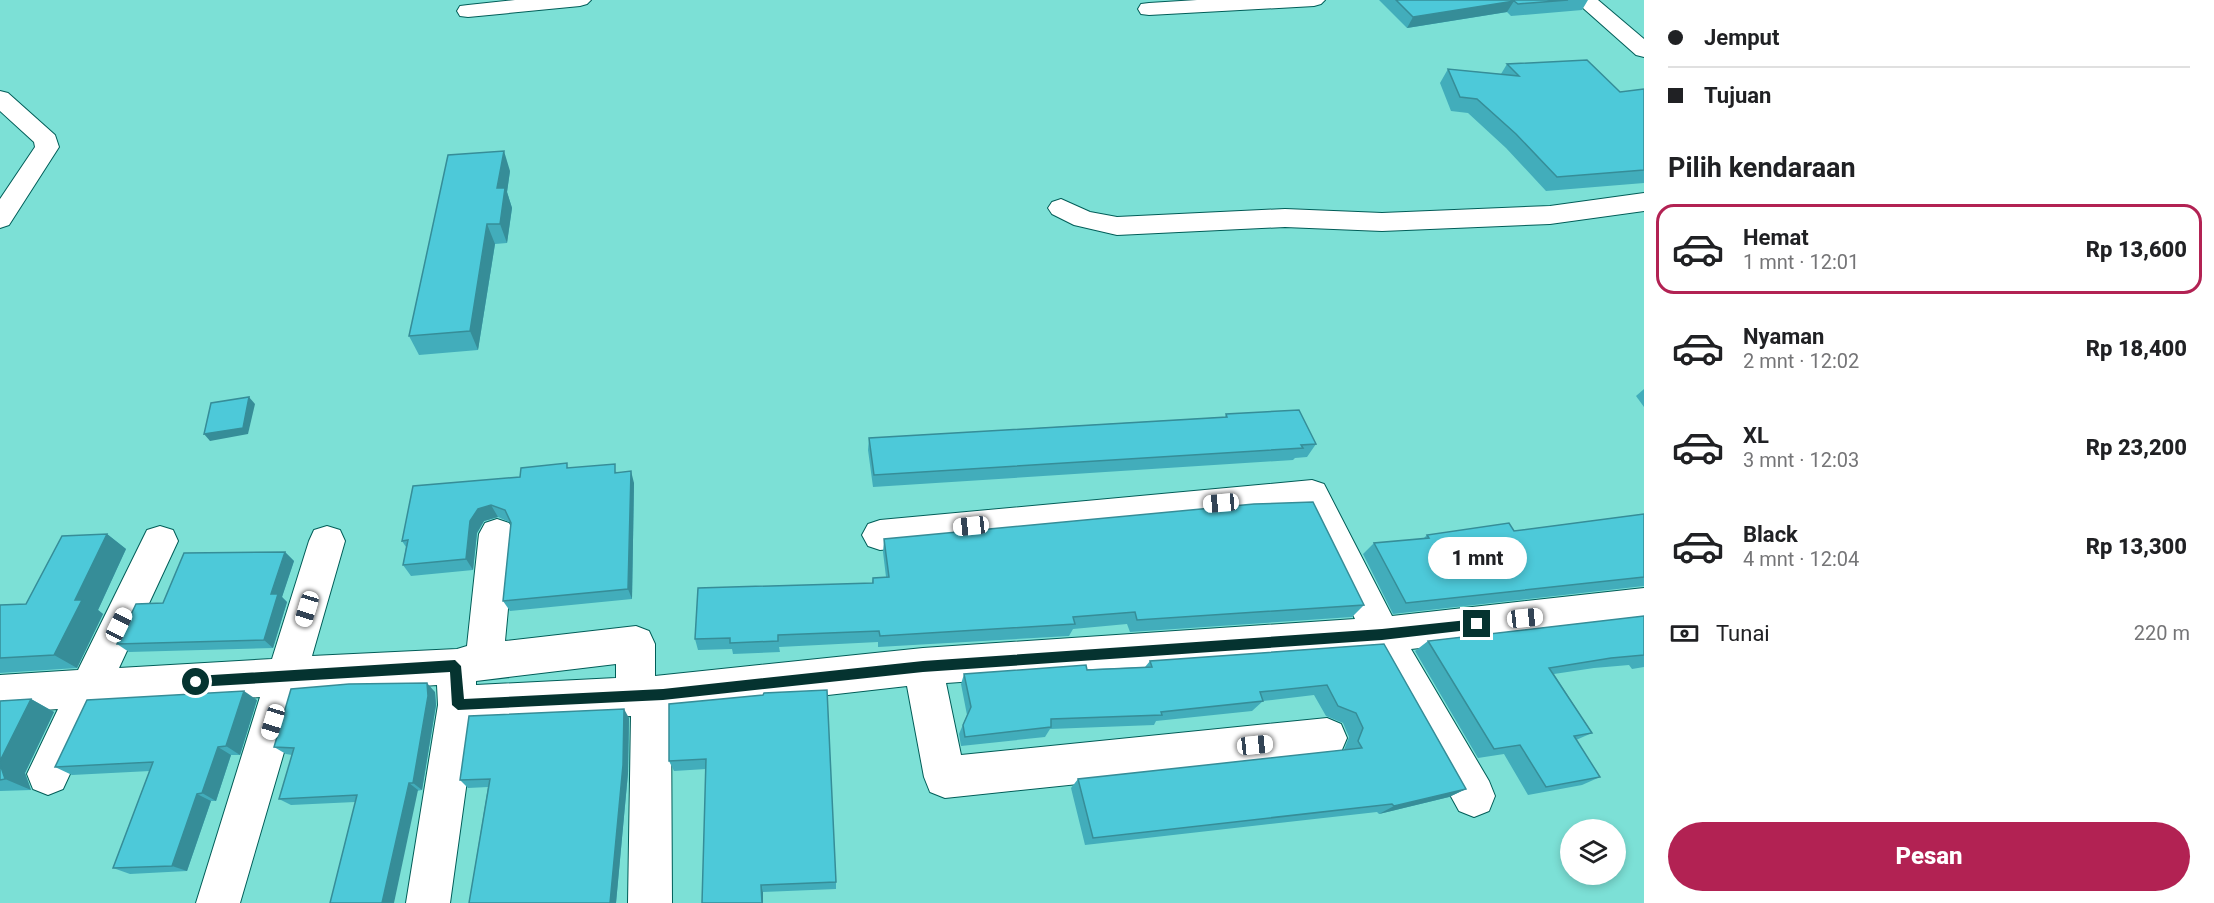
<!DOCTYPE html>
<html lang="id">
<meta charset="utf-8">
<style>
:root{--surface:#fff;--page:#f6f6f6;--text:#202124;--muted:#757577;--line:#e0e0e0;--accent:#b22253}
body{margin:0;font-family:Roboto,sans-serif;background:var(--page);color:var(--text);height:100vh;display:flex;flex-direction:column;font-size:22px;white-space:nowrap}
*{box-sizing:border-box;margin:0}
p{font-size:20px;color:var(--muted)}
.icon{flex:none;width:33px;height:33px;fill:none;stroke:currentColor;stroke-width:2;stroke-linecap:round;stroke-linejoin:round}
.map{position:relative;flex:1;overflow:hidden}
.sheet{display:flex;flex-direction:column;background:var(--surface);width:570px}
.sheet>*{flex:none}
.guide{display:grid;align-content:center;height:132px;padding:0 24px;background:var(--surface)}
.fabs{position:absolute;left:1560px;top:819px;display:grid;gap:12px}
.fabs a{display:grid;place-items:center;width:66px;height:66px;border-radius:50%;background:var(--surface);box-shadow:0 3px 9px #0003;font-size:30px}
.end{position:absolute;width:27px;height:27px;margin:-14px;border:8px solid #053330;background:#fff;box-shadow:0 0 0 3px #fff}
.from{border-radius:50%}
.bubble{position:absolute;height:42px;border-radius:21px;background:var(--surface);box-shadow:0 3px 9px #0003;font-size:20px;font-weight:800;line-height:42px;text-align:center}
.car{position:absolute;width:18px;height:36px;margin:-18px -9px;border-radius:8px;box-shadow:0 0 4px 2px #0007;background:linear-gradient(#fff 24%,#345 0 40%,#fff 0 76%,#345 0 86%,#fff 0)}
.guide b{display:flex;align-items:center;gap:21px;height:57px;font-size:22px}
.guide b+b{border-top:2px solid var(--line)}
.guide i{width:15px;height:15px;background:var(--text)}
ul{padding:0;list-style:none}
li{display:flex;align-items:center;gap:18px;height:90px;margin:0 12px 9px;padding:0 12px;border:3px solid transparent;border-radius:18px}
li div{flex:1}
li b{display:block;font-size:22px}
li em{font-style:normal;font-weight:800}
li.selected{border-color:var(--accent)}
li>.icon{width:54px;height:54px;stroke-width:1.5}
h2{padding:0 24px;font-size:27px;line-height:72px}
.pay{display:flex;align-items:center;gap:15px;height:66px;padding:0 24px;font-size:22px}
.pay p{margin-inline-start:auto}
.cta{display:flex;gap:12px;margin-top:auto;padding:12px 24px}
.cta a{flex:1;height:69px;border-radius:36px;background:var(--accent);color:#fff;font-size:24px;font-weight:800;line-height:69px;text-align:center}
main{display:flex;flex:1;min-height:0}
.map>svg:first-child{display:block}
</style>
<main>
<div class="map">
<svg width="1644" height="903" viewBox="0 0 1644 903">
<rect width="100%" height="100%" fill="#7ce0d6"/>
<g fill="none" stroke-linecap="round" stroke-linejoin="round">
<defs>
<g id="minor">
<path d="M515,0H591L587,4L580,6L468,17L460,16L457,11L460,6L468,5Z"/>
<path d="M1197,0H1325L1321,4L1314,6L1149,15L1141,14L1138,9L1141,4L1149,3Z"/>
<path d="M1574,0H1598L1644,39V57L1636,55Z"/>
<path d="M0,91L8,93L55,135L59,147L9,225L0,228V199L35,147L34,142L0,111Z"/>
<path d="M1644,193V211L1550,224L1382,231L1285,227L1117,235L1074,225L1052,214L1048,208L1052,202L1061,199L1090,212L1117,217L1285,209L1382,213L1550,206Z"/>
<path d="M1312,480L1324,484L1392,616L1644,588V622L1411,649L1489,781L1495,796L1489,811L1474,817L1459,811L1372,653L946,683L961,755L1327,718L1341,724L1347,738L1341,752L1327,758L945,798L930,792L924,777L907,686L671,713L672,903H628L631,716L475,723L450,903H406L438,705L437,685L301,694L240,903H196L260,697L101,707L63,789L48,795L33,789L27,774L58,709L0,713V675L78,670L147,530L160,526L173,530L178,541L119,668L272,659L309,541L314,530L327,526L340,530L345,541L312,656L457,649L467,646L479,534L485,523L497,519L509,523L515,534L505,641L636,626L649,631L655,644V676L923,648L1355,619L1302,509L880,550L868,546L862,535L868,524L880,520ZM616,664V678L476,685V681Z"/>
</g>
</defs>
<use href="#minor" stroke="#005d58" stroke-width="2"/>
<use href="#minor" fill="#fff" fill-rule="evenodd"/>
</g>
<g fill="#42adbb">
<path d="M1379,0H1588L1582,10L1511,16L1507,12L1407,28Z"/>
<path d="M1507,64L1620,92L1644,89V183L1546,191L1506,148L1468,113L1451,111L1440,83L1448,69L1501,74Z"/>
<path d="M510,171L507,192L512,208L507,243L495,244L478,350L419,355L409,336Z"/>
<path d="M1644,389V407L1636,396Z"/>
<path d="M1226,414L1316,444L1307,457L1295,458L1293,460L873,487L868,450L869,438L1225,417Z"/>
<path d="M569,468L618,472L634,483L632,599L510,611L503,601L511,523L498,517L484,521L477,533L473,570L411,576L403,565L406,547L402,541L520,477Z"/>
<path d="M1644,514V586L1393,614L1363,554L1374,543L1423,539L1427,535L1514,531Z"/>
<path d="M107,534L126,549L98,610L103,614L77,668L0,673V605L26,604Z"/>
<path d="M884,539L1364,605L1352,617L1130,632L1127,624L1073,629L1069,636L878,647V642L779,647L780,652L733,654L732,649L698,650L695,639L872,583L873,578L886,577L883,552Z"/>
<path d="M285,552L294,561L282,597L287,602L273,648L129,652L117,644L163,603Z"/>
<path d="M1644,616V667L1632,669L1629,665L1594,668L1554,674L1592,733L1576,740L1600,777L1582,785L1528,795L1504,754L1478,758L1415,651L1428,641Z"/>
<path d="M1384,644L1466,789L1449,797L1379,814L1377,812L1085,845L1071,788L1078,779L1344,750L1349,737L1343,723L1326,716L1314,695L1263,701L1252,711L1156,721L1154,725L1050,729L1045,737L961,746L959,734L967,715L961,684L964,674L1145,667L1150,661Z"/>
<path d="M435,692L436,705L422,790L355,802L291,805L279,799L292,755L286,754L274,747Z"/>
<path d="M31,699L54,712L25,773L31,790L0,791V701Z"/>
<path d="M257,700L240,755H231L216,801H211L187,871L130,874L113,868L150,771L72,775L55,767Z"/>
<path d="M669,704L836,882V889L763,892L706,769L674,771L669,761Z"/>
<path d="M629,718L628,773L616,903H469L488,787L468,788L460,780Z"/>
</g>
<g fill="#368d98">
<path d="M1514,1L1507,12L1407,28L1413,17Z"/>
<path d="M504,151L510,171L507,192L512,208L507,243L500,224L497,188Z"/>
<path d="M487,224L495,244L478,350L470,331Z"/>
<path d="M249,397L255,404L248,434L210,441L204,434Z"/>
<path d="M631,471L634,483L632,599L628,589Z"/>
<path d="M491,505L498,517L484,521L477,533L473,570L466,559L470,521L478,509Z"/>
<path d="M107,534L126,549L98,610L103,614L77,668L54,655L75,600Z"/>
<path d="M285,552L294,561L282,597L287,602L273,648L264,640L271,594Z"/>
<path d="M427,683L435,692L436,705L422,790L413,783Z"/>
<path d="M244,691L257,700L240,755L226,746Z"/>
<path d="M31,699L54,712L25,773L31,790L5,779L0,764V761Z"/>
<path d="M624,709L629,718L628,773L616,903H610Z"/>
<path d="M218,747L231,755L216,801L202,793Z"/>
<path d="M409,783L418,790L394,903H382Z"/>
<path d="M1466,789L1449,797L1379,814L1394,806Z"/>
<path d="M197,794L211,801L187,871L172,866Z"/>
<path d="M761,885L763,892V903H762Z"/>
</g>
<g fill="#4dc9d9" stroke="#368d98" stroke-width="1.5">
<path d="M1396,0H1568L1518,4L1514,1L1413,17Z"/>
<path d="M1587,60L1620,92L1644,89V170L1557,177L1516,134L1477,99L1460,97L1448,69L1519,76L1507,64Z"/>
<path d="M504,151L497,188H505L500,224H487L470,331L409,336L448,155Z"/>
<path d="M249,397L243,428L204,434L211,403Z"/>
<path d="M1299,410L1316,444L1301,445L1303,448L874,475L869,438L1227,417L1226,414Z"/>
<path d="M567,463V468L615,464V473L631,471L628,589L503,601L511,523L505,510L491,505L478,509L470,521L466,559L403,565L408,540L402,541L413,486L520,477L521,468Z"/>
<path d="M1313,502L1364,605L1137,620L1135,612L1073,617L1075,624L880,636L879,631L778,635V641L730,643V638L695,639L698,588L873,583V578L889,577L884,539L1254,504Z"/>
<path d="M1644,514V577L1406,603L1374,543L1429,538L1427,535L1509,523L1514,531Z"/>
<path d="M107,534L75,600H82L54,655L0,658V605L26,604L62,536Z"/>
<path d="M285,552L271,594H278L264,640L117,644L136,604L163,603L184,553Z"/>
<path d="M1644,616V655L1611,658L1549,668L1592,733L1574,736L1600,777L1546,787L1520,745L1494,749L1428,641Z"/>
<path d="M1384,644L1466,789L1394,806L1392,804L1093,838L1078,779L1362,748L1358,741L1363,728L1356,713L1338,706L1327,685L1260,692L1263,701L1161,712L1162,715L1051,719V727L965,737L963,725L971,707L964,674L1086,665L1087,670L1152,667L1150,661Z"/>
<path d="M427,683L428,696L413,783H409L382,903H330L357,795L279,799L294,748L274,747L291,689L349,684Z"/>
<path d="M827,690L836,882L761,885L762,903H702L706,759L669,761V704L763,695L764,693Z"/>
<path d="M244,691L226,746L218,747L202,793L197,794L172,866L113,868L153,762L55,767L87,700Z"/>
<path d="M31,699L0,761V701Z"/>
<path d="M624,709L623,765L610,903H469L490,779L460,780L469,716Z"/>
<path d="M0,764L5,779L0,780Z"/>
</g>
<path fill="#053330" d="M1477,619L1483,624L1477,629L1382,640L923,672L663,700L458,710L452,705L450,672L196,687L190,682L196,676L455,660L461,666L464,699L663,689L923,661L1382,629Z"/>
</svg>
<div class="fabs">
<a><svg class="icon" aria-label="layers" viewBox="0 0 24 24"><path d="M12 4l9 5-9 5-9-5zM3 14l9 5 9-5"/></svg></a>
</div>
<i class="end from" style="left:196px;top:682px"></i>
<i class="end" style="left:1477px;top:624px"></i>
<div class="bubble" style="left:1428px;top:537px;width:99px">1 mnt</div>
<i class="car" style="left:1221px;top:503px;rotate:265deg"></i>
<i class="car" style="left:971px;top:526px;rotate:264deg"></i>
<i class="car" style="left:307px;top:609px;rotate:197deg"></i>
<i class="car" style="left:1525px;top:618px;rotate:84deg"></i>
<i class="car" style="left:119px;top:625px;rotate:26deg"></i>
<i class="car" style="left:273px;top:722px;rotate:197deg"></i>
<i class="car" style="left:1255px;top:745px;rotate:84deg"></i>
</div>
<section class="sheet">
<div class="guide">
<b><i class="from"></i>Jemput</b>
<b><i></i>Tujuan</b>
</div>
<h2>Pilih kendaraan</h2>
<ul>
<li class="selected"><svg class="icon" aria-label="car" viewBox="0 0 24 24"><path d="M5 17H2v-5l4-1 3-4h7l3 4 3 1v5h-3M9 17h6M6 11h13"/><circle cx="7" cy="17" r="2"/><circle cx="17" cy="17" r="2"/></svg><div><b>Hemat</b><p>1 mnt · 12:01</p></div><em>Rp 13,600</em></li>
<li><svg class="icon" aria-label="car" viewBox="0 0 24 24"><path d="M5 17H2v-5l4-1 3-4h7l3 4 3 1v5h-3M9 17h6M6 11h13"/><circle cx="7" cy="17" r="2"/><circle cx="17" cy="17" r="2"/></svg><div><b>Nyaman</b><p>2 mnt · 12:02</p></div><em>Rp 18,400</em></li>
<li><svg class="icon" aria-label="car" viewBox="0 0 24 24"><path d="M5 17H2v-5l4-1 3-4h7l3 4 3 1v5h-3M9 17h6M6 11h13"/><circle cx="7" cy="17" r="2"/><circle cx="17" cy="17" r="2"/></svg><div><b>XL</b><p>3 mnt · 12:03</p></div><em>Rp 23,200</em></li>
<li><svg class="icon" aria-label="car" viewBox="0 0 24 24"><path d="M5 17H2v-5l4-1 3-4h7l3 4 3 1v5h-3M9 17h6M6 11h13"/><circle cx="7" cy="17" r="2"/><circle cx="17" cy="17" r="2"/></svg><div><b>Black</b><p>4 mnt · 12:04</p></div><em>Rp 13,300</em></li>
</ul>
<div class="pay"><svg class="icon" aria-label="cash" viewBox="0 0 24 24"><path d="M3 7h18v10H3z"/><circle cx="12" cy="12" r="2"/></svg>Tunai<p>220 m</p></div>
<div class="cta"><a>Pesan</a></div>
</section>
</main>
